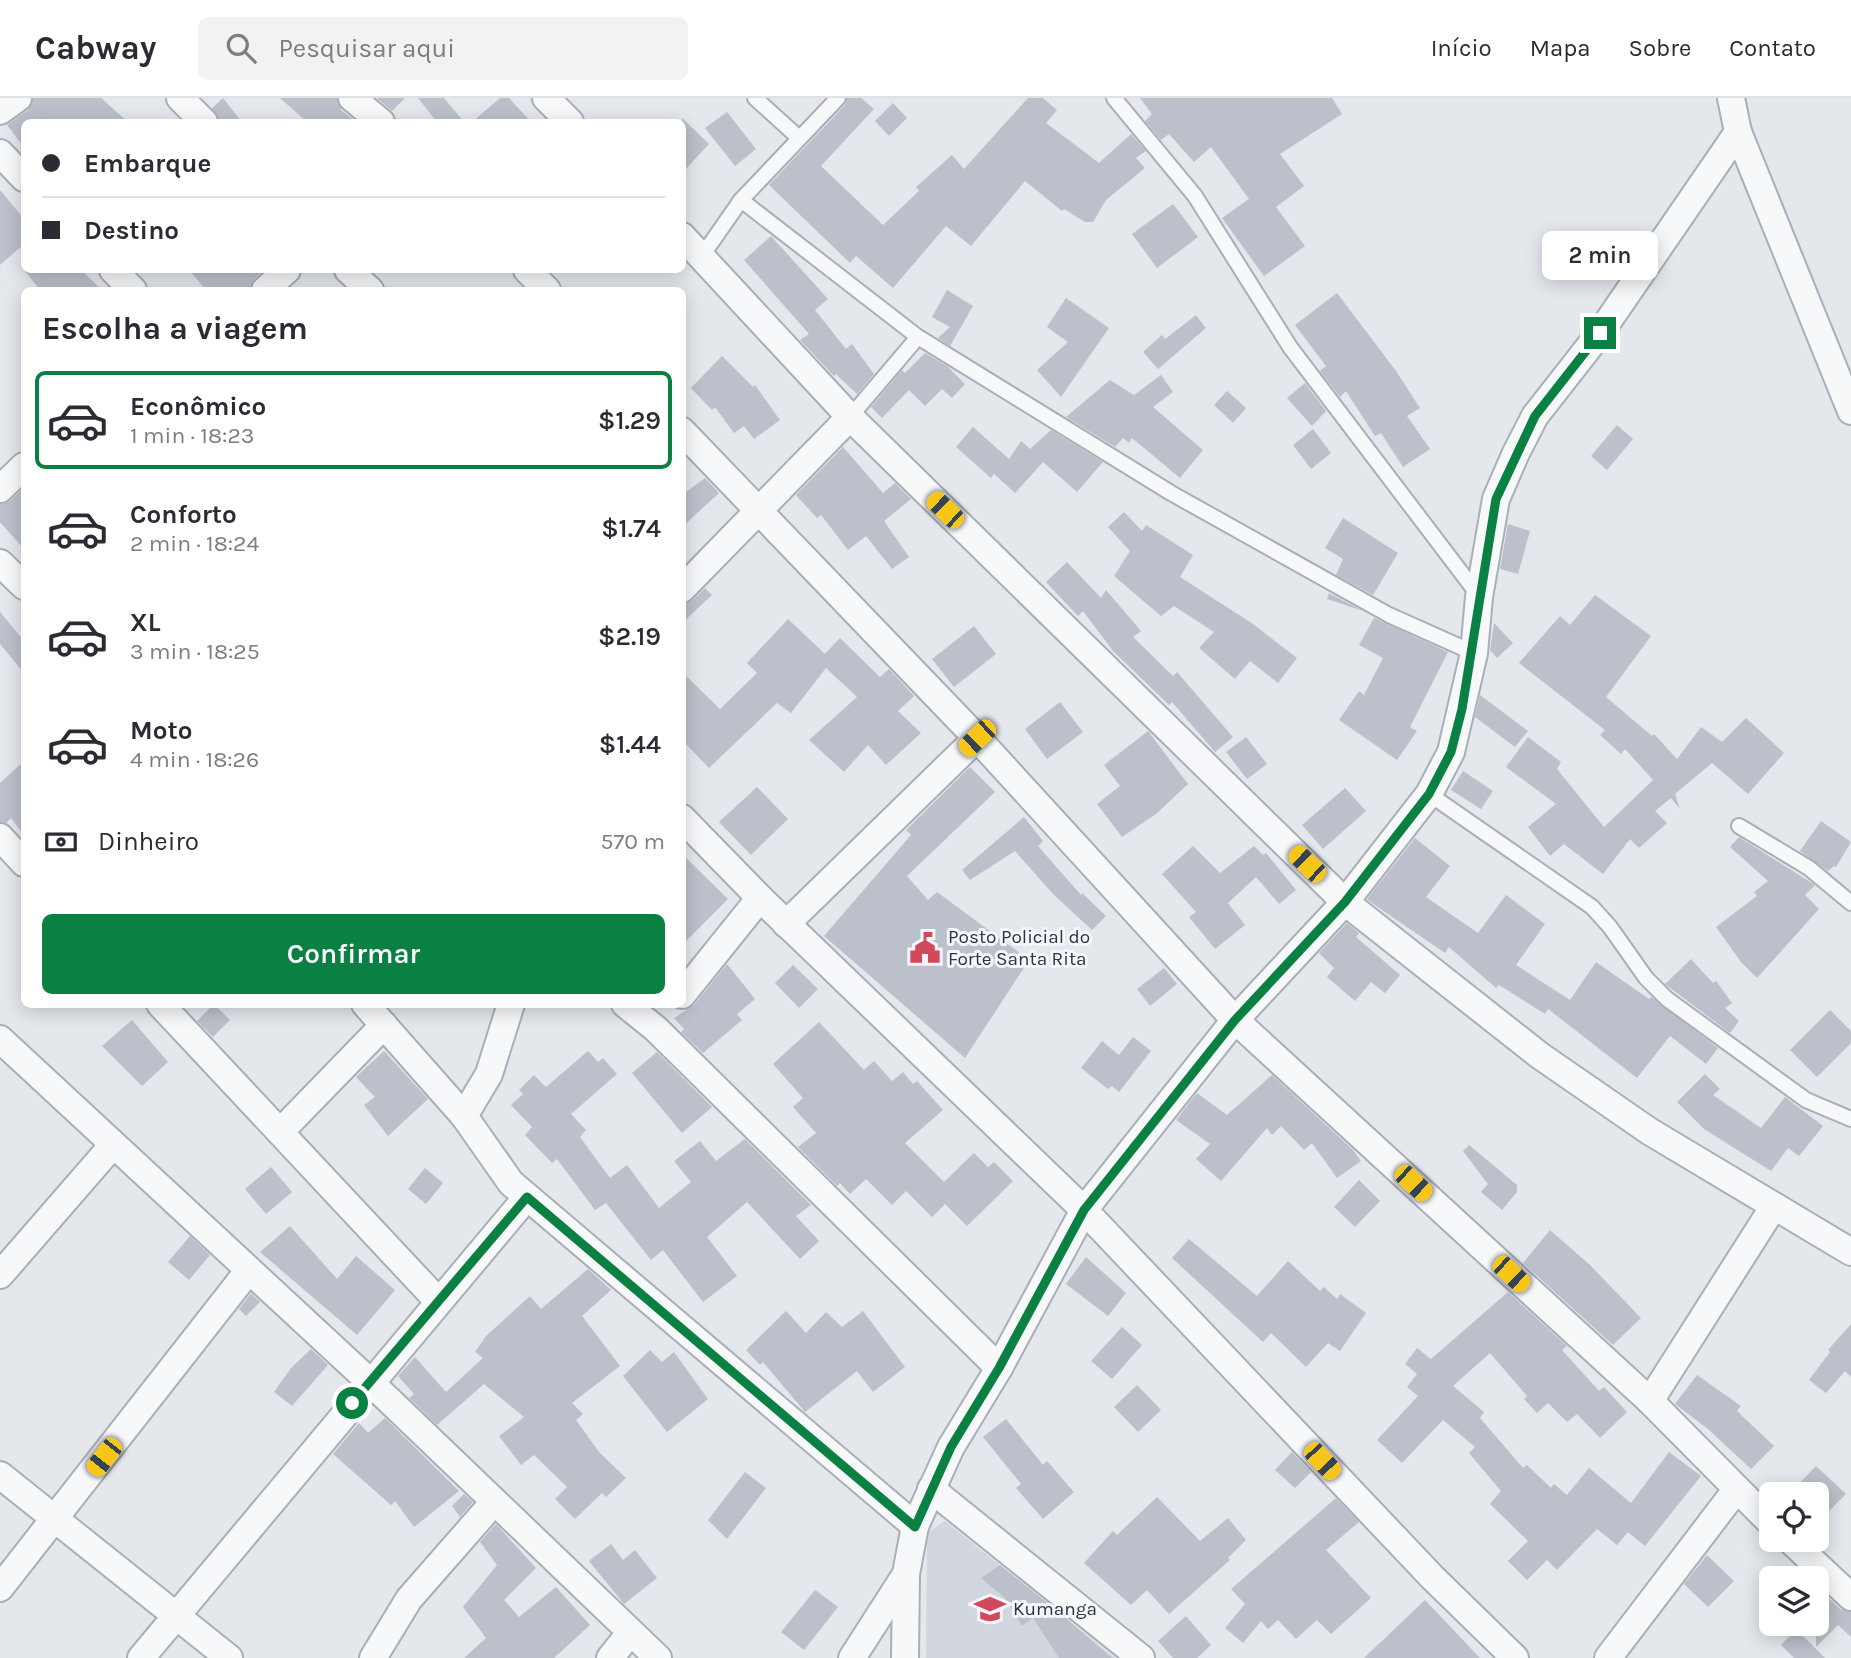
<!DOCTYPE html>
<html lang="pt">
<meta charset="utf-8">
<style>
:root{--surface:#fff;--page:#f2f2f3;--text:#2b2b33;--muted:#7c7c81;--line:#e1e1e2;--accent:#0b8043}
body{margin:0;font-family:Karla,sans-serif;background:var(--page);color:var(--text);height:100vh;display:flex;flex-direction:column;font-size:26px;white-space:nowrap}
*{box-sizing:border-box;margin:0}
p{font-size:23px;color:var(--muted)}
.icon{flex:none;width:38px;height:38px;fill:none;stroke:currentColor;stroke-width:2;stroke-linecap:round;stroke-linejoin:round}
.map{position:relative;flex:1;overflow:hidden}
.side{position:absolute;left:21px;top:189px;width:665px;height:721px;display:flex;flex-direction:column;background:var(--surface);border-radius:10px;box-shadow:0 4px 18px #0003}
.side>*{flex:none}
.banner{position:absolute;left:21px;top:21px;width:665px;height:154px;border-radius:10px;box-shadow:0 4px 18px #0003;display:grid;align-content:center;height:154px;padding:0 21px;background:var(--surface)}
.controls{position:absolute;left:1759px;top:1384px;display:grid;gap:14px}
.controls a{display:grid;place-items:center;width:70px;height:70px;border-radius:10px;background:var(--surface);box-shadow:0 4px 18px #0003;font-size:35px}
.end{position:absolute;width:32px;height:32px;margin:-16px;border:9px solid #0b8043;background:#fff;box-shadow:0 0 0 4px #fff}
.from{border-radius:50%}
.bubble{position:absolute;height:49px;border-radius:10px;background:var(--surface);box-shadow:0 4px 18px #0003;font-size:23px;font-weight:600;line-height:49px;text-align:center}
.car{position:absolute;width:21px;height:42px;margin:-21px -10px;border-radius:9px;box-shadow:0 0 5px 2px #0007;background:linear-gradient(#f5c518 24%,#345 0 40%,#f5c518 0 76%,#345 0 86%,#f5c518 0)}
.banner b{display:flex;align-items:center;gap:24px;height:66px;font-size:26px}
.banner b+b{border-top:2px solid var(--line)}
.banner i{width:18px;height:18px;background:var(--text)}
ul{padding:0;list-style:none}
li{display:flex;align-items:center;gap:21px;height:98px;margin:0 14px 10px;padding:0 7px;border:4px solid transparent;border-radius:10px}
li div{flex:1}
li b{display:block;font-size:26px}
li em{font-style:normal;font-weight:600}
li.on{border-color:var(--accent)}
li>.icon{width:63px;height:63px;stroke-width:1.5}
h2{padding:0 21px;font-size:32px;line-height:84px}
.pay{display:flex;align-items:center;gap:18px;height:77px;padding:0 21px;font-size:26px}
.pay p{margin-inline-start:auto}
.cta{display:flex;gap:14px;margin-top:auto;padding:14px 21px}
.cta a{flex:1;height:80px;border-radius:10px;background:var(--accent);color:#fff;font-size:28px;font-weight:600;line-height:80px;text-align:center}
header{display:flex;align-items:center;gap:42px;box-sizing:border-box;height:98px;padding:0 35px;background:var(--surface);border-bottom:2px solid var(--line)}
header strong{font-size:33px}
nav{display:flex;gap:38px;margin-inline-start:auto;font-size:24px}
.search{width:490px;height:63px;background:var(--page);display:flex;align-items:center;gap:18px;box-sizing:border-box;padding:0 24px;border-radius:10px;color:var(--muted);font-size:26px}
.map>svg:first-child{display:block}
</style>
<header>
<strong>Cabway</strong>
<div class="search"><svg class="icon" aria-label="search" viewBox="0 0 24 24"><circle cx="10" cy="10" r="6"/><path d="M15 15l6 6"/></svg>Pesquisar aqui</div>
<nav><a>Início</a><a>Mapa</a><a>Sobre</a><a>Contato</a></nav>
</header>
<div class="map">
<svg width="1851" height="1560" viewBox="0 0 1851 1560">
<rect width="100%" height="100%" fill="#e4e7ec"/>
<path fill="#d2d6de" d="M945,1423L1115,1560H926L927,1435Z"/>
<g fill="#bbc0ca">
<path d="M33,0H101L128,24H24V49L7,27L28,12Z"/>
<path d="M223,0L242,24H219L212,10Z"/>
<path d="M280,0H337L341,12L357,24H307Z"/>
<path d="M377,0H405L392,13Z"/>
<path d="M418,0H444L464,24H437Z"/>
<path d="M500,0H509L531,24H472Z"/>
<path d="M847,0H861L874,11L821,68L883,127L919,93L916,89L952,57L964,71L1028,0H1043L1057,12L1046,25L1099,65L1131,36L1146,53L1136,60L1145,70L1106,102L1093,124H1085L1064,111L1062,113L1025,83L971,148L946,128L893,190L856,158L850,165L769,87L845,7Z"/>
<path d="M1140,0H1332L1342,16L1280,56L1304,88L1276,109L1305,148L1264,178L1222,120L1249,101L1211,49L1194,64L1169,36L1161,42L1145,23L1152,16Z"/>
<path d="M893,5L907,20L889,38L875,23Z"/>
<path d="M727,14L756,51L735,68L705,30Z"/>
<path d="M682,20L709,46L682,75Z"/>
<path d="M0,92L24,121V146L0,167Z"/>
<path d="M1173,106L1198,139L1157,170L1132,136Z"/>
<path d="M771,138L828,201L815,212L846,251L852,246L874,276L857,296L836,276L834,278L800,242L809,236L744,162Z"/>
<path d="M24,172H81L102,192H40Z"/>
<path d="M189,172H264L254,181L250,192H206Z"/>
<path d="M947,192L973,208L950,248L938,240L950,229L932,219Z"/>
<path d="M1337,195L1396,273L1420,310L1407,318L1430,351L1403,369L1381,335L1375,338L1346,293L1340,299L1320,273L1326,268L1295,227Z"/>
<path d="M1066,200L1109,230L1061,299L1037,272L1068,244L1047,229Z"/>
<path d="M1196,217L1206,230L1158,271L1143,254L1162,237L1165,241Z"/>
<path d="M925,255L947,268L965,286L952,300L942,291L925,308L909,292L882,320L871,309L902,272L905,275Z"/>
<path d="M722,258L753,289L755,287L780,322L754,341L744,328L734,335L715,309L712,312L691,290Z"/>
<path d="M1161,277L1173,294L1153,309L1203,352L1180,380L1132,340L1129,345L1123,340L1115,349L1066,319L1110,282L1134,297Z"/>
<path d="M1305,285L1326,313L1312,328L1287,300Z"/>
<path d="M1227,293L1246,310L1233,325L1214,307Z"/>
<path d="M1617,327L1633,341L1607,372L1591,358Z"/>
<path d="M973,329L1009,361L1021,343L1030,351L1051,332L1103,364L1077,394L1043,364L1015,395L994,376L991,380L956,349Z"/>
<path d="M1313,331L1331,355L1311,371L1293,347Z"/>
<path d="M843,349L883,395L895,385L911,401L884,423L909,459L892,471L866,438L848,452L821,417L817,420L796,397Z"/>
<path d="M705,380L719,395L682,429V397Z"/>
<path d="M24,389V451L0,424V406L10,403Z"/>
<path d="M1124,414L1142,433L1146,427L1193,457L1180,479L1253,526L1297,560L1278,585L1250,563L1235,581L1199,550L1214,534L1174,508L1161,518L1114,478L1130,453L1108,429Z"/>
<path d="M1343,420L1398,455L1373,497L1336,477L1343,461L1325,450Z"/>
<path d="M1508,426L1530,433L1518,476L1500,471Z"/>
<path d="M1067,464L1101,500L1106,492L1141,533L1133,539L1173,578L1177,574L1233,639L1215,654L1172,604L1169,607L1113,553L1083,513L1078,518L1046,484Z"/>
<path d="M705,490L712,497L682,525V506L693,502Z"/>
<path d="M1329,495L1363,513L1327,501Z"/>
<path d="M1595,497L1651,538L1606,599L1652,638L1654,636L1677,661L1701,629L1722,644L1746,620L1784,655L1748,696L1712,665L1675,696L1680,711L1671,700L1655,713L1667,725L1639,750L1630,741L1603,776L1564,746L1550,758L1528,729L1556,706L1506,669L1528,639L1561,664L1557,671L1604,729L1653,682L1625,651L1621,656L1600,637L1605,632L1519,565L1560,518L1570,527Z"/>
<path d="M0,514L24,543V575L0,546Z"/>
<path d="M1374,520L1448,554L1410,629L1417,633L1397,662L1339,622L1359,593L1364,597L1383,560L1359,547Z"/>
<path d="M788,521L825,556L840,540L880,579L889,571L914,598L898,613L921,635L886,667L868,647L844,674L809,642L857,599L826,570L791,615L777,605L709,670L682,642V574L720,611L757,575L747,565Z"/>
<path d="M1494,525L1513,545L1497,560L1490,552Z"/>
<path d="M974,528L996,556L954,589L932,561Z"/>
<path d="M1480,597L1528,633L1515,649L1475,619Z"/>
<path d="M1060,604L1083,634L1047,661L1025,631Z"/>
<path d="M1148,633L1188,686L1156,716L1122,739L1097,706L1120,688L1104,667Z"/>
<path d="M1246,639L1267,666L1247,681L1226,654Z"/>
<path d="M24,663V737L11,720L6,725L0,724V685Z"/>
<path d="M970,669L995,694L907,778L928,802L937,794L1029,862L965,960L824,838L911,737L906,732Z"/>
<path d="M1463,673L1493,693L1481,711L1451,692Z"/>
<path d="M757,689L788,721L751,757L719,724Z"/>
<path d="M1345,690L1366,713L1323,751L1302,727Z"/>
<path d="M1024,719L1043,743L1038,748L1081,797L1082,795L1106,818L1092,832L1053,796L1015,753L970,782L962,772Z"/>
<path d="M1821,723L1851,744L1836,769L1834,768L1828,773L1800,753Z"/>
<path d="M1739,739L1815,787L1805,797L1819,811L1757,880L1741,864L1716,829L1757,798L1754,794L1768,783L1730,749Z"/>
<path d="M1415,740L1450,768L1426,799L1478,835L1506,797L1545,826L1516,867L1570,902L1596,864L1649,901L1651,899L1718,950L1706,966L1670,938L1637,980L1548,911L1545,916L1499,887L1496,890L1449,849L1445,855L1379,810L1367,801Z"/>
<path d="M1193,748L1220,775L1254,748L1263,757L1266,755L1296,792L1279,806L1256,779L1228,805L1245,827L1215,851L1189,819L1196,814L1162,776Z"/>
<path d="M682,756L728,801L682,847Z"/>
<path d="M1347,825L1359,835L1356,839L1400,877L1385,895L1371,884L1355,903L1327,879L1334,870L1319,855Z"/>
<path d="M1691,861L1713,885L1716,883L1732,905L1725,910L1739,923L1730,935L1665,886Z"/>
<path d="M727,866L755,901L737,916L742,922L703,955L681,934L684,931L674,920L694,907Z"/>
<path d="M793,867L818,891L799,910L775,885Z"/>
<path d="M1164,870L1177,886L1150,908L1137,891Z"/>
<path d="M214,906L230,922L213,939L197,923Z"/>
<path d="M1830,912L1851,933V945L1817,979L1790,952Z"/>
<path d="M132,922L168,964L142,988L102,948Z"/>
<path d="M819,924L864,972L874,963L892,983L903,974L913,986L917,983L943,1012L905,1045L944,1084L974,1055L988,1069L994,1064L1013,1083L967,1128L945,1106L932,1119L906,1093L892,1107L866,1081L850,1096L840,1085L837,1088L798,1049L816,1035L793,1009L803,1000L773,966Z"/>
<path d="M1133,939L1151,953L1119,994L1112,988L1108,991L1081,970L1102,943L1119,957Z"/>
<path d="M384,953L428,1001L388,1038L364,1007L375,999L356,979Z"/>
<path d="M588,953L598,964L603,960L617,976L571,1016L586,1032L580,1039L610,1080L627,1067L659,1110L691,1084L674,1063L700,1043L716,1063L745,1041L811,1107L796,1118L819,1143L800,1161L747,1104L707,1139L737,1178L703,1204L663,1152L651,1162L606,1105L595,1112L557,1061L552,1065L525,1037L532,1029L511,1007L523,996L519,992L534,977L546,989Z"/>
<path d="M657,954L712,1009L682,1035L632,975Z"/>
<path d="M1705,976L1720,991L1713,997L1761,1030L1785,999L1823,1028L1799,1058L1788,1050L1771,1073L1704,1031L1677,1004Z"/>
<path d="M1272,977L1353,1052L1361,1063L1337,1080L1312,1045L1304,1052L1281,1028L1272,1037L1267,1030L1221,1083L1196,1061L1210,1046L1176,1022L1197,995L1227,1017Z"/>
<path d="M1469,1047L1517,1087V1094L1502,1112L1481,1094L1488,1086L1463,1053Z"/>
<path d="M271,1069L292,1094L266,1116L245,1091Z"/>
<path d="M425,1070L443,1085L426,1106L408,1091Z"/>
<path d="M1359,1082L1380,1103L1355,1129L1334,1109Z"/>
<path d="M290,1128L337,1181L356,1158L395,1192L357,1237L260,1154Z"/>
<path d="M1550,1132L1590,1167L1641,1220L1613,1247L1523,1165Z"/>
<path d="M190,1138L210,1157L189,1182L168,1164Z"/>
<path d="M1189,1141L1257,1198L1288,1163L1320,1193L1324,1189L1337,1201L1340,1196L1366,1215L1340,1253L1328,1245L1306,1269L1271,1235L1263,1244L1172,1160Z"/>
<path d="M1086,1159L1126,1195L1108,1218L1066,1186Z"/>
<path d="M588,1171L611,1192L582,1218L620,1268L572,1305L583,1316L576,1322L599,1354L626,1380L606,1399L602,1395L575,1421L555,1401L567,1389L534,1357L521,1367L499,1338L524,1319L484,1286L437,1327L409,1300L414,1296L398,1278L415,1259L446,1294L483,1260L475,1254L486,1238L530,1198L541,1211Z"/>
<path d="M1508,1194L1567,1248L1562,1252L1599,1293L1604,1289L1627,1314L1600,1340L1577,1316L1567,1324L1548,1305L1537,1315L1524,1301L1527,1298L1490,1255L1453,1288L1484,1314L1480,1320L1523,1370L1527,1367L1551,1390L1554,1386L1567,1397L1589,1370L1631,1405L1669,1354L1701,1378L1645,1448L1628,1434L1617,1447L1597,1431L1557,1472L1547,1462L1527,1482L1508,1463L1528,1443L1490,1406L1501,1393L1469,1355L1475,1349L1443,1322L1402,1365L1377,1342L1418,1298L1407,1289L1417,1276L1405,1266L1417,1250L1431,1261Z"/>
<path d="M251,1195L260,1204L246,1218L239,1211Z"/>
<path d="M786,1213L806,1235L826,1214L842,1229L863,1213L905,1269L873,1294L857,1273L805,1314L763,1264L760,1267L746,1252Z"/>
<path d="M1851,1226V1279L1845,1273L1826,1295L1809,1282L1830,1254L1828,1252Z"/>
<path d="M1122,1229L1142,1247L1112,1281L1091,1263Z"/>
<path d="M311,1251L328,1267L292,1308L274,1294L291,1270Z"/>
<path d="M650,1252L662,1264L674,1254L708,1301L667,1334L623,1278Z"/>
<path d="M1697,1277L1741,1308L1737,1313L1774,1348L1751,1371L1708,1331L1675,1306Z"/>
<path d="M1137,1287L1161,1312L1138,1334L1114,1309Z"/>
<path d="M385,1320L459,1393L414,1429L395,1403L391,1407L333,1356L359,1325L368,1335Z"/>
<path d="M1006,1321L1043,1367L1047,1363L1074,1394L1043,1421L1016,1390L1021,1386L983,1339Z"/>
<path d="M1292,1354L1311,1374L1295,1390L1275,1372Z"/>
<path d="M1816,1368L1846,1396L1816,1426V1396H1789Z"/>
<path d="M745,1374L766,1390L727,1441L708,1422Z"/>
<path d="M464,1396L473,1404L460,1419L452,1408Z"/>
<path d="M1157,1399L1200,1443L1228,1420L1246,1442L1228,1460L1230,1462L1169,1516L1147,1492L1131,1507L1084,1465L1113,1433L1117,1437Z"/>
<path d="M1336,1400L1359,1424L1326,1452L1371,1500L1331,1536L1317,1522L1296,1541L1278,1522L1268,1531L1261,1523L1243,1545L1225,1530L1245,1506L1231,1491Z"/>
<path d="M496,1426L536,1470L504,1502L519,1519L556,1489L590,1527L554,1560H464L486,1540L463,1509L497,1467L480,1444Z"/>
<path d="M611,1446L623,1462L635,1452L657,1480L624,1506L589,1463Z"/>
<path d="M1707,1457L1734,1483L1708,1509L1684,1486Z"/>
<path d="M1000,1467L1060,1515L1112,1560H1059L1033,1520L1022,1528L1005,1500L981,1480Z"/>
<path d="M1816,1488L1840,1511L1851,1514V1539L1838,1527L1816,1549Z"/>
<path d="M815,1492L838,1509L804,1552L781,1534Z"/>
<path d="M1425,1502L1480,1560H1364Z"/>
<path d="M1186,1518L1211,1547L1197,1560H1173L1158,1543Z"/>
<path d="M1796,1531L1825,1560H1794L1781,1547Z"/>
</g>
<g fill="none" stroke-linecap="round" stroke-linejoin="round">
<defs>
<g id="lane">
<path d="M755,0L799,40"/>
<path d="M1114,0L1195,98L1290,249L1479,498"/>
<path d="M741,102L918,239L1171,395L1389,517L1474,555"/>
<path d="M702,158L741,102L838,0"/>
<path d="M850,319L918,239"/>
<path d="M1429,696L1592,809L1610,829L1646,880L1667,901L1806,1002L1851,1021"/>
<path d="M1739,728L1809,770L1851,805"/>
</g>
<g id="street">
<path d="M180,0L204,24"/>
<path d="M352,0L381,24"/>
<path d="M546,0L570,24"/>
<path d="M0,13L18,0"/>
<path d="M1738,34L1851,313"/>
<path d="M0,55L24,80"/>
<path d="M682,138L850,319L1345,804L1539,957L1649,1033L1851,1154"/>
<path d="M113,172L133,192"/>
<path d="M348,172L370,192"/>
<path d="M527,172L547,192"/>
<path d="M265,192L287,172"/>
<path d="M682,333L977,640L1235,922L1650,1303L1771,1425"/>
<path d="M0,391L24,368"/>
<path d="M0,465L24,488"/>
<path d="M682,491L850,319"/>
<path d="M682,720L760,800L1084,1112L1432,1479L1515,1560"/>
<path d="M0,739L24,765"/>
<path d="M786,826L977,640"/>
<path d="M682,897L760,800"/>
<path d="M160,906L438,1203"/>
<path d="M365,906L464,1018"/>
<path d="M511,906L489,976L464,1018L511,1085L915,1428"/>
<path d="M625,906L656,931L999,1270"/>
<path d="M0,941L370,1284L658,1560"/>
<path d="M281,1033L384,927"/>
<path d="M0,1177L112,1048"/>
<path d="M1650,1303L1774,1108"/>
<path d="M0,1377L229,1560"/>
<path d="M931,1391L1141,1560"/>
<path d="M1790,1442L1851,1499"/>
<path d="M0,1490L249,1172"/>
<path d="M141,1560L527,1099"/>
<path d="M373,1560L409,1501L494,1404"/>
<path d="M610,1560L630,1535"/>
<path d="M852,1560L906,1476"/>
<path d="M905,1560L906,1476L915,1428L951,1349L999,1270L1084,1112L1235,922L1345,804L1429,696L1451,654L1474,555L1479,499L1496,401L1516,355L1535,318L1600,235L1738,34L1731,0"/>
<path d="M1608,1560L1736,1392"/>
</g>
</defs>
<use href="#lane" stroke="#a9aeb7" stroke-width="18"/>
<use href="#street" stroke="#a9aeb7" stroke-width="30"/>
<use href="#lane" stroke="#f7f8fa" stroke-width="14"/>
<use href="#street" stroke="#f7f8fa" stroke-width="26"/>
</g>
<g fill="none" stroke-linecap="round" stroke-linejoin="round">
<path stroke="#0b8043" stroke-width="9" d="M352,1305L527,1099L915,1429L951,1349L999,1270L1084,1112L1235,922L1345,804L1429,696L1451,654L1462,611L1496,401L1535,318L1600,235"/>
</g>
<defs>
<symbol id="civic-bare" viewBox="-9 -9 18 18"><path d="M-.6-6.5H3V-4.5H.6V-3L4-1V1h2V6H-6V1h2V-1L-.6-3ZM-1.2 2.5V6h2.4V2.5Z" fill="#d1495b" stroke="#f4f6f9" stroke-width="2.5" paint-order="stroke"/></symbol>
<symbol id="school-bare" viewBox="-9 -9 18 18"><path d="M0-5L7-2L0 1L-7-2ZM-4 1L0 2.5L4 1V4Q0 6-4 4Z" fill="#d1495b" stroke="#f4f6f9" stroke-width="2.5" paint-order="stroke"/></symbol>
</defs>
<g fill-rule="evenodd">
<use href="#civic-bare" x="903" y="828" width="44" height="44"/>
<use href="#school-bare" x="968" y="1489" width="44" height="44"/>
</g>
<g text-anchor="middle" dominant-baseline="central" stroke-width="6" stroke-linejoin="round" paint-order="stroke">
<g font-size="19" fill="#2b3445" stroke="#f4f6f9" text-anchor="start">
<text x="948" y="839">Posto Policial do<tspan x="948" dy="22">Forte Santa Rita</tspan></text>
<text x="1013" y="1511">Kumanga</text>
</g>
</g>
</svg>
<div class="controls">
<a><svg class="icon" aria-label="locate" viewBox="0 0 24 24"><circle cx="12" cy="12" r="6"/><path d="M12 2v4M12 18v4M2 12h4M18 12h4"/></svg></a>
<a><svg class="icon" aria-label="layers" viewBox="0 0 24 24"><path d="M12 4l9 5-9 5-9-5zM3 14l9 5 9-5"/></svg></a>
</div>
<i class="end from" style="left:352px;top:1305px"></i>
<i class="end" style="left:1600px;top:235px"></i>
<div class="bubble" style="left:1542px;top:133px;width:116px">2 min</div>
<i class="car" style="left:945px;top:412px;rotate:314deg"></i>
<i class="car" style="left:977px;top:640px;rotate:226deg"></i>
<i class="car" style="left:1307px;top:766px;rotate:314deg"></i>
<i class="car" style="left:1413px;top:1085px;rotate:133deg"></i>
<i class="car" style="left:1511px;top:1176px;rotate:133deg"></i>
<i class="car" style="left:104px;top:1359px;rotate:218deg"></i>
<i class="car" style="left:1322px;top:1363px;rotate:137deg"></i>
<div class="banner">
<b><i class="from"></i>Embarque</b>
<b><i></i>Destino</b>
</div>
<section class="side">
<h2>Escolha a viagem</h2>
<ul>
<li class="on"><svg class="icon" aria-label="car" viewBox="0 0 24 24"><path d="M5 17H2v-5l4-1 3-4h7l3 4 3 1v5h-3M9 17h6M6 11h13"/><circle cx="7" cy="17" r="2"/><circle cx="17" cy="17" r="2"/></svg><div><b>Econômico</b><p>1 min · 18:23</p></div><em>$1.29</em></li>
<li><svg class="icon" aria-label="car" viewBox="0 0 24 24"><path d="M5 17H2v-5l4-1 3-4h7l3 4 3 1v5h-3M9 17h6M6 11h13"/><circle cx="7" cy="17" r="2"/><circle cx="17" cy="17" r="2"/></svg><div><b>Conforto</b><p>2 min · 18:24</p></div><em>$1.74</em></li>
<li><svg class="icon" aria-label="car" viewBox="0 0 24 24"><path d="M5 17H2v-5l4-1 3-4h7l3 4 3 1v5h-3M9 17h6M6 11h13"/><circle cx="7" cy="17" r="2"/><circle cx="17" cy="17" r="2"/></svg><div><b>XL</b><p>3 min · 18:25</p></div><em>$2.19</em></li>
<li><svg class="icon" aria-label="car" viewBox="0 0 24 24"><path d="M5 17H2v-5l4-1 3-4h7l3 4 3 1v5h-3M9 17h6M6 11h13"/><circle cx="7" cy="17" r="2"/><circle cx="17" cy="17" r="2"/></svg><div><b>Moto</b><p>4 min · 18:26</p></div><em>$1.44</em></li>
</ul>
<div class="pay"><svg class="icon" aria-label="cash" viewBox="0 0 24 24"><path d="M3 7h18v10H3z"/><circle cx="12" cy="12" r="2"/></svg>Dinheiro<p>570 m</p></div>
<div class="cta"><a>Confirmar</a></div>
</section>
</div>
